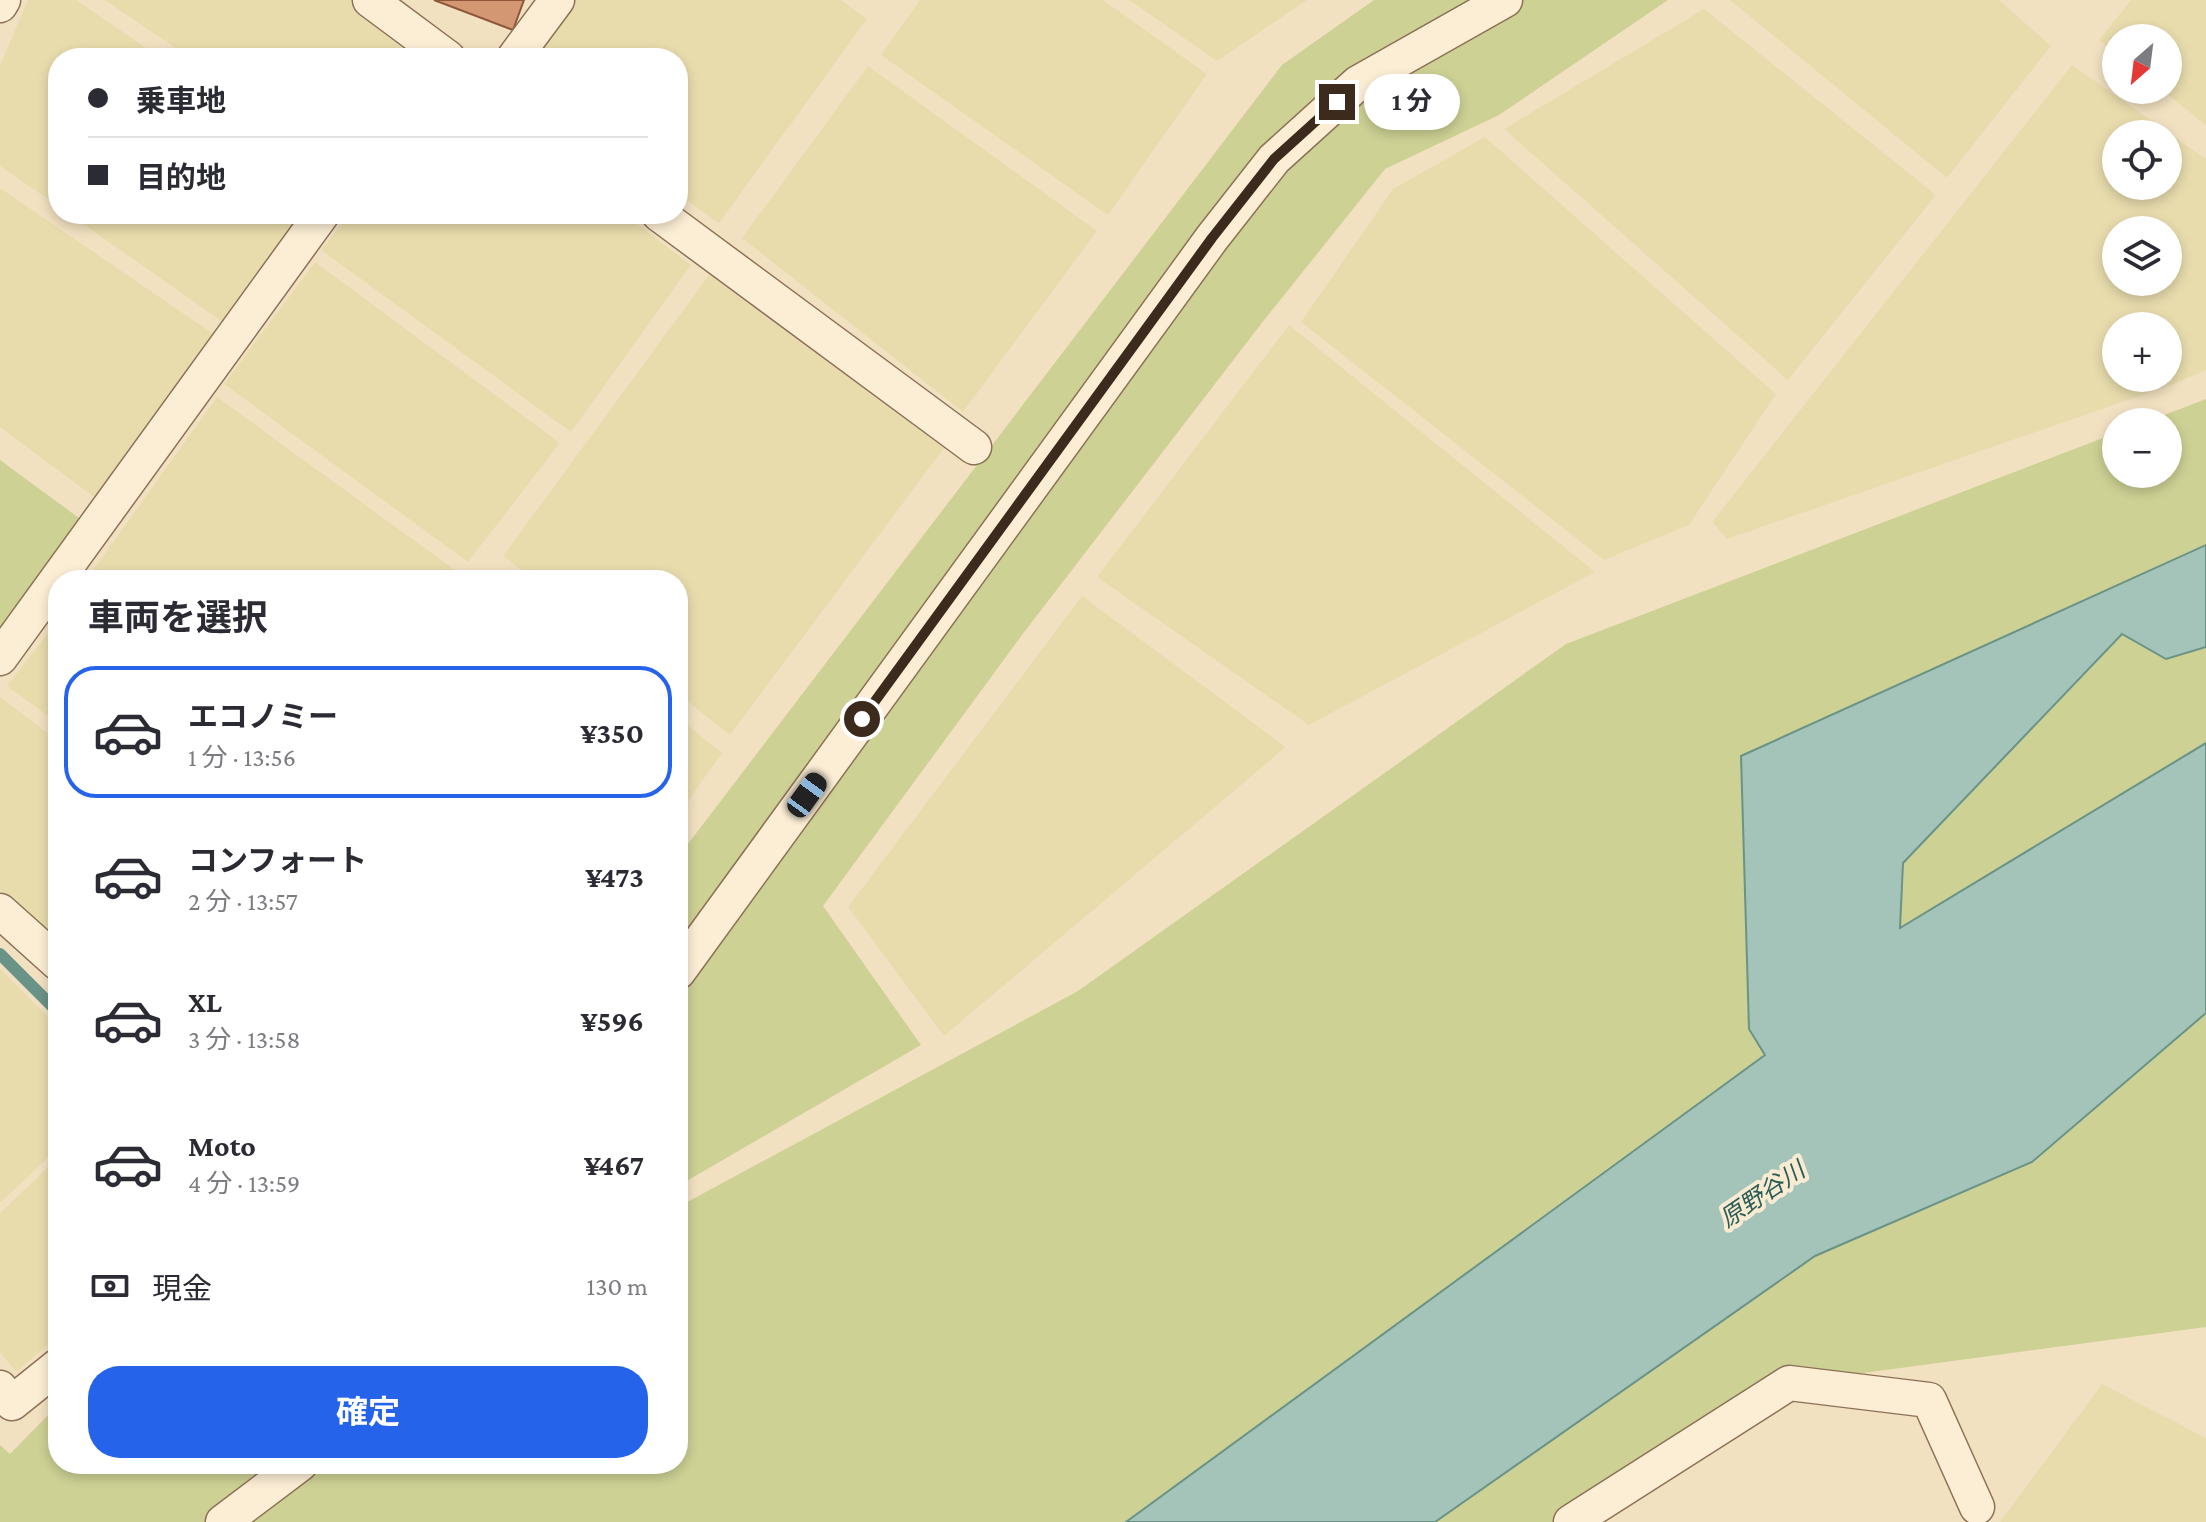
<!DOCTYPE html>
<html lang="ja">
<meta charset="utf-8">
<style>
:root{--surface:#fff;--page:#f7f7f7;--text:#2b2b33;--muted:#7c7c81;--line:#e1e1e2;--accent:#2563eb}
body{margin:0;font-family:"Crimson Pro","Noto Sans JP",serif;background:var(--page);color:var(--text);height:100vh;display:flex;flex-direction:column;font-size:30px;white-space:nowrap}
*{box-sizing:border-box;margin:0}
p{font-size:26px;color:var(--muted)}
.icon{flex:none;width:44px;height:44px;fill:none;stroke:currentColor;stroke-width:2;stroke-linecap:round;stroke-linejoin:round}
.map{position:relative;flex:1;overflow:hidden}
.panel{position:absolute;left:48px;top:570px;width:640px;height:904px;display:flex;flex-direction:column;background:var(--surface);border-radius:32px;box-shadow:0 4px 12px #0003}
.panel>*{flex:none}
.top-card{position:absolute;left:48px;top:48px;width:640px;height:176px;border-radius:32px;box-shadow:0 4px 12px #0003;display:grid;align-content:center;height:176px;padding:0 40px;background:var(--surface)}
.needle{width:52px;rotate:208deg}
.tools{position:absolute;left:2102px;top:24px;display:grid;gap:16px}
.tools a{display:grid;place-items:center;width:80px;height:80px;border-radius:50%;background:var(--surface);box-shadow:0 4px 12px #0003;font-size:40px}
.end{position:absolute;width:36px;height:36px;margin:-18px;border:10px solid #3c2a1c;background:#fff;box-shadow:0 0 0 4px #fff}
.from{border-radius:50%}
.bubble{position:absolute;height:56px;border-radius:28px;background:var(--surface);box-shadow:0 4px 12px #0003;font-size:26px;font-weight:700;line-height:56px;text-align:center}
.car{position:absolute;width:24px;height:48px;margin:-24px -12px;border-radius:10px;box-shadow:0 0 6px 2px #0007;background:linear-gradient(#222 24%,#8ab4d8 0 40%,#222 0 76%,#8ab4d8 0 86%,#222 0)}
.top-card b{display:flex;align-items:center;gap:28px;height:76px;font-size:30px}
.top-card b+b{border-top:2px solid var(--line)}
.top-card i{width:20px;height:20px;background:var(--text)}
ul{padding:0;list-style:none}
li{display:flex;align-items:center;gap:24px;height:132px;margin:0 16px 12px;padding:0 24px;border:4px solid transparent;border-radius:32px}
li div{flex:1}
li b{display:block;font-size:30px}
li em{font-style:normal;font-weight:700}
li.current{border-color:var(--accent)}
li>.icon{width:72px;height:72px;stroke-width:1.5}
h2{padding:0 40px;font-size:36px;line-height:96px}
.pay{display:flex;align-items:center;gap:20px;height:88px;padding:0 40px;font-size:30px}
.pay p{margin-inline-start:auto}
.action{display:flex;gap:16px;margin-top:auto;padding:16px 40px}
.action a{flex:1;height:92px;border-radius:32px;background:var(--accent);color:#fff;font-size:32px;font-weight:700;line-height:92px;text-align:center}
.map>svg:first-child{display:block}
</style>
<div class="map">
<svg width="2206" height="1522" viewBox="0 0 2206 1522">
<rect width="100%" height="100%" fill="#f2e1c1"/>
<g fill="#e8dcad" fill-rule="evenodd">
<path d="M28,0H76L161,58H58V206L0,166V66Z"/>
<path d="M105,0H370L436,58H190Z"/>
<path d="M575,0H841L867,19L719,223L678,194V58H534Z"/>
<path d="M920,0H1103L1207,74L1108,215L881,55Z"/>
<path d="M1129,0H1307L1217,61Z"/>
<path d="M1730,0H1999L2051,46L1947,178Z"/>
<path d="M2131,0H2206V125L2162,90H2168V38H2116V54L2099,40Z"/>
<path d="M1704,9L1936,195L1788,380L1504,129Z"/>
<path d="M2072,65L2206,159V370L2174,384L1727,539L1712,522ZM2116,134H2168V186H2116ZM2116,230H2168V282H2116ZM2116,326H2168V378H2116Z"/>
<path d="M868,66L1097,231L963,412L742,238Z"/>
<path d="M1485,137L1776,394L1689,525L1604,560L1301,322L1393,189Z"/>
<path d="M0,188L228,344L109,508L0,427Z"/>
<path d="M69,214H322L237,332Z"/>
<path d="M349,214H624L691,265L571,432L321,250Z"/>
<path d="M315,262L560,443L468,562L224,384Z"/>
<path d="M709,275L944,448L730,735L678,694V580H534L503,556Z"/>
<path d="M1289,325L1595,572L1309,725L1097,577Z"/>
<path d="M217,397L459,573L454,580H106L93,570Z"/>
<path d="M1082,596L1286,747L944,1036L848,907Z"/>
<path d="M58,620V723L7,686Z"/>
<path d="M0,697L58,741V942L0,890Z"/>
<path d="M678,718L722,753L678,815Z"/>
<path d="M0,969L58,1027V1148L0,1203Z"/>
<path d="M58,1158V1336L16,1372L0,1352V1213Z"/>
<path d="M2102,1384L2206,1438V1522H2000Z"/>
</g>
<g fill="#cdd194">
<path d="M1374,0H1668L1499,115L1385,169L1261,324L1022,635L823,906L921,1045L678,1186V857L1282,65Z"/>
<path d="M2206,399V1327L1789,1383L1565,1522H0V1445L10,1454L58,1405V1464H678V1207L1078,991L1566,644L2116,433V474H2168V422H2146Z"/>
<path d="M0,460L94,529L0,658Z"/>
</g>
<path fill="#a4c4b9" stroke="#6a9387" stroke-width="2" d="M2206,545V647L2166,659L2122,634L1903,863L1900,928L2206,743V1013L2032,1162L1815,1256L1435,1522H1126L1765,1055L1749,1029L1741,756Z"/>
<g fill="none" stroke-linecap="round" stroke-linejoin="round">
<path stroke="#6a9387" stroke-width="12" d="M0,954L58,1012"/>
</g>
<path fill="#d49773" stroke="#8f583a" stroke-width="2" d="M434,0H524L513,30Z"/>
<g fill="none" stroke-linecap="round" stroke-linejoin="round">
<defs>
<g id="minor">
<path d="M370,0L448,58"/>
<path d="M0,5L3,0"/>
<path d="M514,58L557,0"/>
<path d="M659,214L974,447"/>
<path d="M0,658L322,214"/>
<path d="M0,911L58,963"/>
<path d="M678,972L1212,238L1274,159L1358,83L1505,0"/>
<path d="M0,1388L12,1403L58,1366"/>
<path d="M223,1522L300,1464"/>
<path d="M1571,1522L1789,1383L1929,1400L1977,1507"/>
</g>
</defs>
<use href="#minor" stroke="#8d7157" stroke-width="37"/>
<use href="#minor" stroke="#fceed5" stroke-width="34"/>
</g>
<g fill="none" stroke-linecap="round" stroke-linejoin="round">
<path stroke="#3c2a1c" stroke-width="10" d="M862,719L1212,238L1274,159L1337,102"/>
</g>
<g text-anchor="middle" dominant-baseline="central" stroke-width="8" stroke-linejoin="round" paint-order="stroke">
<g font-size="24" font-style="italic" fill="#2a5d57" stroke="#f9ebd1">
<text transform="translate(1762 1194) rotate(-34)">原野谷川</text>
</g>
</g>
</svg>
<div class="tools">
<a><svg class="needle" viewBox="-14 -14 28 28"><path d="M0-13l5 13h-10z" fill="#e53935"/><path d="M0 13l5-13h-10z" fill="#7c7c81"/></svg></a>
<a><svg class="icon" aria-label="locate" viewBox="0 0 24 24"><circle cx="12" cy="12" r="6"/><path d="M12 2v4M12 18v4M2 12h4M18 12h4"/></svg></a>
<a><svg class="icon" aria-label="layers" viewBox="0 0 24 24"><path d="M12 4l9 5-9 5-9-5zM3 14l9 5 9-5"/></svg></a>
<a>+</a>
<a>−</a>
</div>
<i class="end from" style="left:862px;top:719px"></i>
<i class="end" style="left:1337px;top:102px"></i>
<div class="bubble" style="left:1364px;top:74px;width:96px">1 分</div>
<i class="car" style="left:807px;top:795px;rotate:36deg"></i>
<div class="top-card">
<b><i class="from"></i>乗車地</b>
<b><i></i>目的地</b>
</div>
<section class="panel">
<h2>車両を選択</h2>
<ul>
<li class="current"><svg class="icon" aria-label="car" viewBox="0 0 24 24"><path d="M5 17H2v-5l4-1 3-4h7l3 4 3 1v5h-3M9 17h6M6 11h13"/><circle cx="7" cy="17" r="2"/><circle cx="17" cy="17" r="2"/></svg><div><b>エコノミー</b><p>1 分 · 13:56</p></div><em>¥350</em></li>
<li><svg class="icon" aria-label="car" viewBox="0 0 24 24"><path d="M5 17H2v-5l4-1 3-4h7l3 4 3 1v5h-3M9 17h6M6 11h13"/><circle cx="7" cy="17" r="2"/><circle cx="17" cy="17" r="2"/></svg><div><b>コンフォート</b><p>2 分 · 13:57</p></div><em>¥473</em></li>
<li><svg class="icon" aria-label="car" viewBox="0 0 24 24"><path d="M5 17H2v-5l4-1 3-4h7l3 4 3 1v5h-3M9 17h6M6 11h13"/><circle cx="7" cy="17" r="2"/><circle cx="17" cy="17" r="2"/></svg><div><b>XL</b><p>3 分 · 13:58</p></div><em>¥596</em></li>
<li><svg class="icon" aria-label="car" viewBox="0 0 24 24"><path d="M5 17H2v-5l4-1 3-4h7l3 4 3 1v5h-3M9 17h6M6 11h13"/><circle cx="7" cy="17" r="2"/><circle cx="17" cy="17" r="2"/></svg><div><b>Moto</b><p>4 分 · 13:59</p></div><em>¥467</em></li>
</ul>
<div class="pay"><svg class="icon" aria-label="cash" viewBox="0 0 24 24"><path d="M3 7h18v10H3z"/><circle cx="12" cy="12" r="2"/></svg>現金<p>130 m</p></div>
<div class="action"><a>確定</a></div>
</section>
</div>
